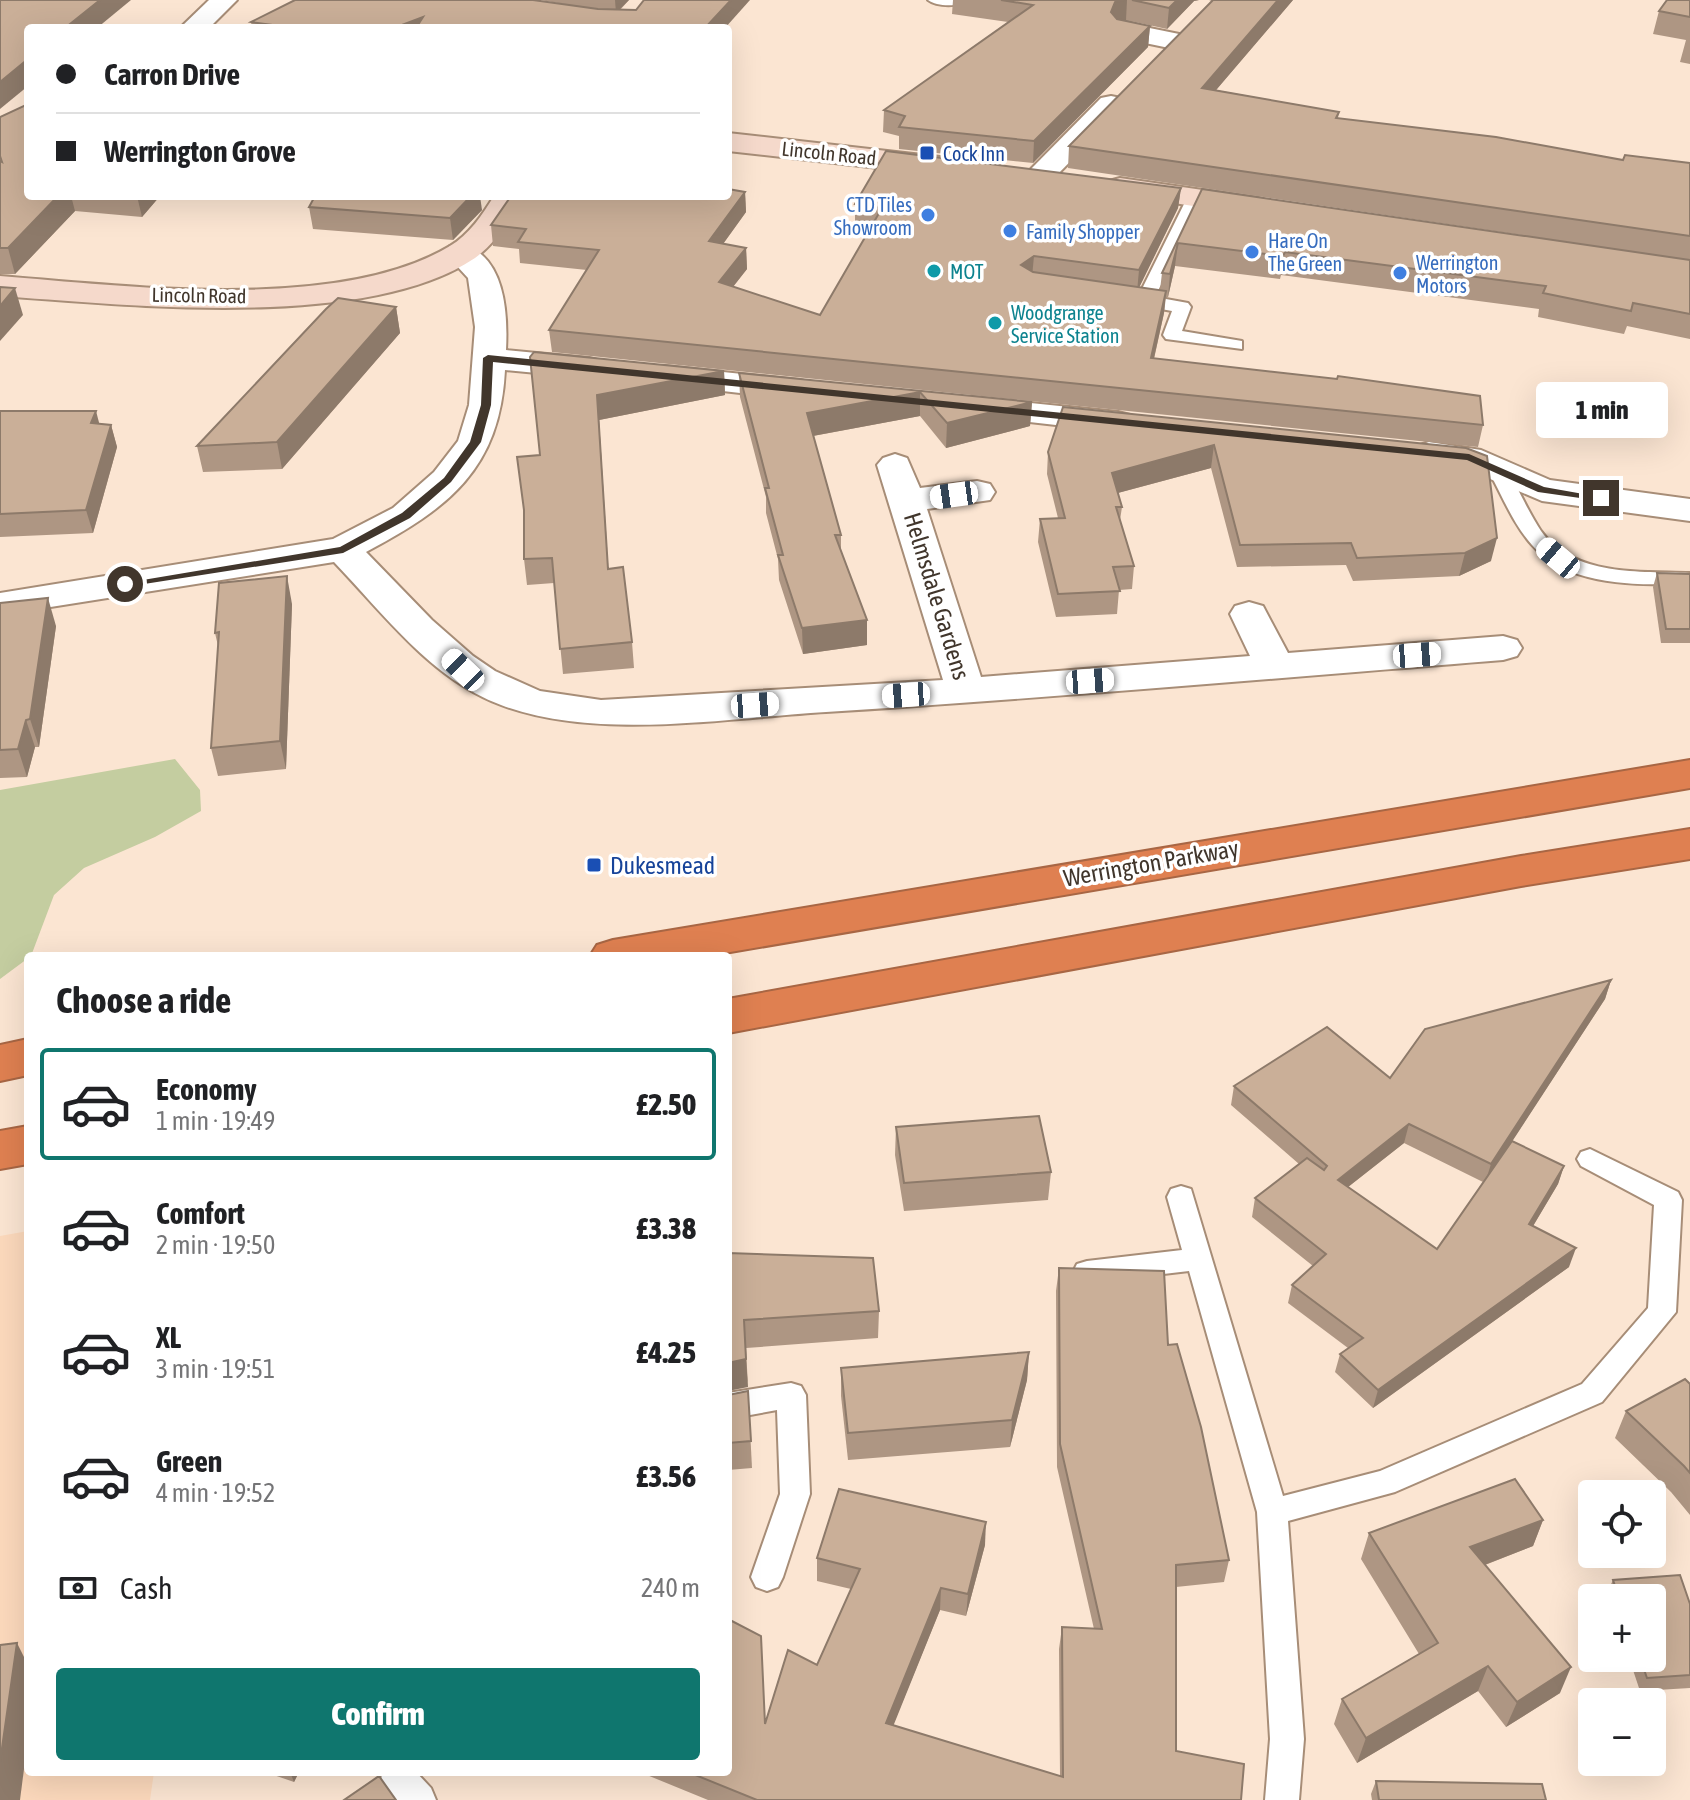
<!DOCTYPE html>
<meta charset="utf-8">
<style>
:root{--surface:#fff;--page:#f2f2f2;--text:#202124;--muted:#757577;--line:#e0e0e0;--accent:#0f766e}
body{margin:0;font-family:"Asap Condensed",sans-serif;background:var(--page);color:var(--text);height:100vh;display:flex;flex-direction:column;font-size:30px;white-space:nowrap}
*{box-sizing:border-box;margin:0}
p{font-size:26px;color:var(--muted)}
.icon{flex:none;width:44px;height:44px;fill:none;stroke:currentColor;stroke-width:2;stroke-linecap:round;stroke-linejoin:round}
.map{position:relative;flex:1;overflow:hidden}
.side{position:absolute;left:24px;top:952px;width:708px;height:824px;display:flex;flex-direction:column;background:var(--surface);border-radius:8px;box-shadow:0 8px 32px #0002}
.side>*{flex:none}
.hud{position:absolute;left:24px;top:24px;width:708px;height:176px;border-radius:8px;box-shadow:0 8px 32px #0002;display:grid;align-content:center;height:176px;padding:0 32px;background:var(--surface)}
.fabs{position:absolute;left:1578px;top:1480px;display:grid;gap:16px}
.fabs a{display:grid;place-items:center;width:88px;height:88px;border-radius:8px;background:var(--surface);box-shadow:0 8px 32px #0002;font-size:40px}
.end{position:absolute;width:36px;height:36px;margin:-18px;border:10px solid #41362c;background:#fff;box-shadow:0 0 0 4px #fff}
.from{border-radius:50%}
.bubble{position:absolute;height:56px;border-radius:8px;background:var(--surface);box-shadow:0 8px 32px #0002;font-size:26px;font-weight:800;line-height:56px;text-align:center}
.car{position:absolute;width:24px;height:48px;margin:-24px -12px;border-radius:10px;box-shadow:0 0 6px 2px #0007;background:linear-gradient(#fff 24%,#345 0 40%,#fff 0 76%,#345 0 86%,#fff 0)}
.hud b{display:flex;align-items:center;gap:28px;height:76px;font-size:30px}
.hud b+b{border-top:2px solid var(--line)}
.hud i{width:20px;height:20px;background:var(--text)}
ul{padding:0;list-style:none}
li{display:flex;align-items:center;gap:24px;height:112px;margin:0 16px 12px;padding:0 16px;border:4px solid transparent;border-radius:8px}
li div{flex:1}
li b{display:block;font-size:30px}
li em{font-style:normal;font-weight:800}
li.selected{border-color:var(--accent)}
li>.icon{width:72px;height:72px;stroke-width:1.5}
h2{padding:0 32px;font-size:36px;line-height:96px}
.pay{display:flex;align-items:center;gap:20px;height:88px;padding:0 32px;font-size:30px}
.pay p{margin-inline-start:auto}
.cta{display:flex;gap:16px;margin-top:auto;padding:16px 32px}
.cta a{flex:1;height:92px;border-radius:8px;background:var(--accent);color:#fff;font-size:32px;font-weight:800;line-height:92px;text-align:center}
.map>svg:first-child{display:block}
</style>
<div class="map">
<svg width="1690" height="1800" viewBox="0 0 1690 1800">
<rect width="100%" height="100%" fill="#fbe5d2"/>
<path fill="#fcd9bc" d="M28,1231V1772H154L150,1800H0V1236Z"/>
<path fill="#c4cda0" d="M175,759L200,790L201,811L155,837L84,868L54,895L31,956L0,979V790Z"/>
<g fill="none" stroke-linecap="round" stroke-linejoin="round">
<defs>
<g id="lane">
<path d="M928,0H969C960,7 937,7 928,0Z"/>
<path d="M1195,193L1203,198L1155,297L1188,303L1191,307L1182,331L1242,341V349L1166,339L1163,335L1172,311L1133,304L1124,299L1127,295H1139L1187,198Z"/>
<path d="M1498,464L1505,466C1518,487 1527,510 1541,531C1574,577 1640,571 1690,573V585C1638,584 1570,588 1532,545C1513,524 1502,495 1488,470Z"/>
<path d="M1590,1149L1678,1192L1682,1200L1676,1312L1602,1402L1395,1492L1288,1521L1304,1739L1299,1800H1265L1270,1739L1257,1512L1189,1271L1087,1283L1077,1280L1073,1272L1077,1264L1087,1261L1182,1250L1167,1197L1171,1189L1181,1186L1191,1189L1283,1496L1380,1471L1582,1384L1648,1308L1654,1205L1581,1166L1577,1159L1581,1152Z"/>
<path d="M791,1383L801,1386L806,1395L810,1494L783,1577L778,1587L767,1591L756,1587L751,1577L780,1494L777,1410L728,1419V1393Z"/>
<path d="M382,1772H416L431,1788L436,1800H394L381,1782Z"/>
</g>
<g id="street">
<path d="M209,0H237L209,28H180Z"/>
<path d="M1125,23L1184,35L1187,41L1184,47L1174,49L1116,37L1112,31L1116,25Z"/>
<path d="M1111,96L1121,98L1125,104L1121,110L1050,182H1030L1025,176L1030,170L1101,98Z"/>
<path d="M461,244C505,255 508,313 506,350L589,358L601,361L606,368L601,375L589,378L505,370C500,469 449,508 366,552L432,620L473,656L495,671L540,691L601,700L943,680L877,465L883,458L895,454L907,458L920,488L977,481L990,484L995,492L990,500L927,509L981,677L1250,656L1230,614L1235,606L1249,602L1263,606L1288,653L1503,636L1517,640L1522,648L1517,656L1503,660C1277,678 1052,698 826,712C725,718 597,741 501,705C431,679 384,614 334,562L0,615V593L333,539L393,508L434,472L458,441L469,405L475,327L468,278L445,253L450,246Z"/>
<path d="M665,366L800,380L812,383L817,390L812,397L800,400L653,383L648,376L653,369Z"/>
<path d="M972,397L1118,412L1130,415L1135,422L1130,429L1118,432L960,414L955,407L960,400Z"/>
<path d="M1429,442L1481,450L1550,480L1690,499V521L1542,501L1462,467L1417,460L1411,453L1417,446Z"/>
</g>
<g id="secondary">
<path d="M728,133L940,157L950,160L955,166L950,172L940,175L728,151Z"/>
<path d="M1120,178L1258,198L1269,201L1273,207L1269,213L1258,216L1109,193L1105,187L1109,181Z"/>
<path d="M494,196H524C511,218 496,243 475,258C367,331 127,305 0,296V276C128,286 338,313 450,246C469,235 483,214 494,196Z"/>
</g>
<g id="highway">
<path d="M1690,760V788L707,956H590L597,945L613,940Z"/>
<path d="M1690,829V859L1521,886L728,1033V999L1521,856Z"/>
<path d="M28,1039V1075L0,1081V1045Z"/>
<path d="M28,1126V1164L0,1169V1131Z"/>
</g>
</defs>
<use href="#lane" stroke="#a78d77" stroke-width="4"/>
<use href="#street" stroke="#a78d77" stroke-width="4"/>
<use href="#secondary" stroke="#a78d77" stroke-width="4"/>
<use href="#highway" stroke="#a86644" stroke-width="4"/>
<use href="#lane" fill="#fff" fill-rule="evenodd"/>
<use href="#street" fill="#fff" fill-rule="evenodd"/>
<use href="#secondary" fill="#f5d9cb" fill-rule="evenodd"/>
<use href="#highway" fill="#df8051" fill-rule="evenodd"/>
</g>
<g fill="#ae9683" fill-rule="evenodd">
<path d="M540,0H629L620,10L725,28H252L251,22L576,6Z"/>
<path d="M953,0H1199L1194,1L1167,29L1126,20L1150,26L1148,47L1033,163L899,149V136L883,132L884,110L1008,22L952,14Z"/>
<path d="M1209,0H1293L1216,90L1339,112L1338,118L1623,160L1690,163V260L1068,168L1069,146L1212,1Z"/>
<path d="M1690,0V64L1680,62L1686,40L1653,34L1659,11Z"/>
<path d="M0,117L28,196H160L142,217L75,211L15,274H0Z"/>
<path d="M1181,188L1178,208L1139,287L1160,290L1162,273L1202,189L1690,260V339L1627,326L1624,334L1538,317L1539,309L1281,275L1280,279L1175,266L1168,297H1166L1164,313L1154,359L1483,425L1478,447L552,352L549,330L587,270L520,263L519,249L493,246L491,225L745,192L746,212L723,244L746,248L747,269L733,287L820,315L871,228L855,225V204Z"/>
<path d="M309,207L482,210L453,240L313,229Z"/>
<path d="M396,307L400,333L282,469L203,472L197,446Z"/>
<path d="M530,357L724,371L725,395L599,420L608,568L632,642L634,668L563,674L554,583L527,585L524,559L540,455Z"/>
<path d="M739,373L1032,402L1030,426L946,448L920,416L813,436L841,535V551L867,620V645L803,654L779,580L778,559L766,513V497L740,397Z"/>
<path d="M1063,407L1466,448L1491,561L1459,576L1353,581L1346,565L1237,567L1211,468L1118,493L1122,507L1120,520L1134,566L1132,589L1119,590L1117,614L1056,617L1038,542L1040,519L1058,518L1047,474L1048,452Z"/>
<path d="M0,411L111,425L117,447L93,533L0,537Z"/>
<path d="M1657,573L1690,574V643H1661L1653,587Z"/>
<path d="M0,603L56,626L39,747H35L27,777L0,778Z"/>
<path d="M292,604L286,769L218,776L211,748L218,646L215,633Z"/>
<path d="M1611,980L1605,999L1512,1141L1564,1166L1558,1184L1533,1226L1569,1267L1373,1408L1335,1372L1340,1354L1348,1348L1288,1303L1292,1285L1313,1266L1252,1217L1255,1198L1299,1164L1231,1105L1234,1086L1390,1078ZM1404,1143L1483,1182L1437,1249L1348,1187Z"/>
<path d="M896,1127L1051,1172L1048,1200L904,1211L895,1155Z"/>
<path d="M728,1253L879,1311L878,1338L746,1348L748,1387Z"/>
<path d="M1059,1268L1168,1345L1229,1560L1224,1582L1176,1587V1751L1241,1800H708L642,1773L728,1772L765,1724L817,1665L851,1589L817,1581V1558L985,1545L966,1616L940,1610L893,1725L1060,1776L1059,1649L1062,1627L1094,1629L1057,1467L1056,1291Z"/>
<path d="M1029,1352L1027,1380L1010,1447L848,1460L841,1396V1368Z"/>
<path d="M1690,1384V1515L1671,1492L1615,1438L1626,1411Z"/>
<path d="M748,1391L752,1468L728,1470V1395Z"/>
<path d="M1543,1520L1533,1546L1485,1565L1560,1693L1506,1727L1478,1691L1357,1763L1334,1724L1342,1699L1419,1654L1361,1559L1369,1533Z"/>
<path d="M1613,1580L1690,1604V1688L1640,1691L1629,1658H1652V1598H1608L1607,1593Z"/>
<path d="M265,1772H299L294,1782Z"/>
<path d="M1376,1781L1546,1800H1372L1371,1794Z"/>
</g>
<g fill="#8d7a6a">
<path d="M100,0H131L97,28H65Z"/>
<path d="M615,0H629L616,13Z"/>
<path d="M731,0H750L725,28H705Z"/>
<path d="M1124,0H1127L1126,20L1114,23L1111,12L1115,2Z"/>
<path d="M1177,0H1199L1194,1L1167,29L1169,8Z"/>
<path d="M1278,0H1293L1199,110L1202,88Z"/>
<path d="M423,17L424,28H394Z"/>
<path d="M1150,26L1148,47L1033,163L1034,141Z"/>
<path d="M28,59V86L0,109V82Z"/>
<path d="M1181,188L1178,208L1137,292L1139,270Z"/>
<path d="M745,192L746,212L710,262L709,241Z"/>
<path d="M58,196H71L75,211L15,274L8,248Z"/>
<path d="M137,196H160L142,217Z"/>
<path d="M471,196H480L482,210L453,240L450,218Z"/>
<path d="M1178,243L1175,266L1168,297L1170,274Z"/>
<path d="M746,248L747,269L720,303L719,282Z"/>
<path d="M1034,256L1032,277L1021,265Z"/>
<path d="M15,288L23,315L0,341V306Z"/>
<path d="M1166,291L1164,313L1149,380L1151,358Z"/>
<path d="M396,307L400,333L282,469L277,442Z"/>
<path d="M724,371L725,395L599,420L610,594L597,395Z"/>
<path d="M920,392V416L807,437V413Z"/>
<path d="M1032,402L1030,426L946,448L947,423Z"/>
<path d="M96,411L102,434L91,423Z"/>
<path d="M111,425L117,447L93,533L86,510Z"/>
<path d="M1214,445L1211,468L1110,495L1112,473Z"/>
<path d="M1497,538L1491,561L1459,576L1465,553Z"/>
<path d="M287,576L292,604L286,769L280,741Z"/>
<path d="M48,598L56,626L39,747L30,719Z"/>
<path d="M867,620V645L803,654L802,628Z"/>
<path d="M26,720L35,747L27,777L18,749Z"/>
<path d="M1611,980L1605,999L1485,1183L1491,1164Z"/>
<path d="M1409,1124L1404,1143L1334,1198L1338,1180Z"/>
<path d="M1564,1166L1558,1184L1523,1243L1529,1224Z"/>
<path d="M1576,1248L1569,1267L1373,1408L1378,1390Z"/>
<path d="M1029,1352L1027,1380L1010,1447L1012,1420Z"/>
<path d="M746,1359L748,1387L728,1391V1363Z"/>
<path d="M1543,1520L1533,1546L1461,1574L1470,1547Z"/>
<path d="M986,1522L985,1545L966,1616L968,1594Z"/>
<path d="M941,1588L940,1610L886,1744V1723Z"/>
<path d="M17,1643L28,1665V1738L20,1800H0V1762Z"/>
<path d="M1488,1666L1478,1691L1357,1763L1366,1738Z"/>
<path d="M1571,1667L1560,1693L1506,1727L1517,1702Z"/>
<path d="M290,1772H299L294,1782Z"/>
</g>
<g fill="#caaf98" stroke="#8d7a6a" stroke-width="2">
<path d="M0,0H100L65,28H28V59L0,82Z"/>
<path d="M295,0H533L598,9L636,10L644,0H731L705,28H416L423,17L394,28H295L251,22Z"/>
<path d="M1001,0H1124L1115,2L1111,12L1117,19L1150,26L1034,141L899,127L905,116L884,110L1033,5Z"/>
<path d="M1132,0H1177L1169,8Z"/>
<path d="M1213,0H1278L1202,88L1339,112L1336,118L1496,137L1623,160L1625,155L1690,163V236L1069,146Z"/>
<path d="M1667,0H1690V17L1659,11Z"/>
<path d="M28,104V196H58L8,248H0V161L2,162L0,156V117Z"/>
<path d="M886,151L1181,188L1139,270L1034,256L1021,265L1033,272L1166,291L1151,358L1337,379L1338,376L1480,396L1483,425L549,330L599,250L518,242L526,229L491,225L511,196H728V189L745,192L709,241L746,248L719,282L820,315L882,208L855,204Z"/>
<path d="M1202,189L1690,260V314L1633,303L1631,311L1543,293L1546,286L1285,252L1283,256L1178,243L1170,274L1162,273Z"/>
<path d="M315,196H471L450,218L309,207Z"/>
<path d="M0,287L15,288L0,306Z"/>
<path d="M338,298L396,307L277,442L197,446L326,309Z"/>
<path d="M534,352L724,371L597,395L608,569L623,567L632,642L560,649L552,558L524,559V510L517,457L540,455L530,357Z"/>
<path d="M739,373L1032,402L947,423L920,392L807,413L841,535H835L867,620L802,628L778,555H783L765,488H769Z"/>
<path d="M1063,407L1466,448L1487,456L1497,538L1465,553L1357,558L1351,543L1240,545L1214,445L1112,473L1122,507H1116L1134,566L1113,567L1120,591L1058,594L1040,519L1065,518L1048,452Z"/>
<path d="M0,411H96L91,423L111,425L86,510L0,514Z"/>
<path d="M1657,573L1690,574V629H1666Z"/>
<path d="M287,576L280,741L211,748L219,632L215,633L219,583Z"/>
<path d="M48,598L30,719L26,720L18,749L0,750V603Z"/>
<path d="M1611,980L1491,1164L1409,1124L1338,1180L1437,1249L1512,1141L1564,1166L1529,1224L1576,1248L1378,1390L1340,1354L1363,1338L1292,1285L1326,1254L1255,1198L1307,1158L1324,1170L1327,1166L1234,1086L1327,1027L1390,1078L1425,1029Z"/>
<path d="M1039,1116L1051,1172L904,1183L896,1127Z"/>
<path d="M728,1253L873,1258L879,1311L744,1320L746,1359L728,1363Z"/>
<path d="M1059,1268L1164,1271L1168,1345L1177,1344L1201,1427L1229,1560L1176,1565V1751L1244,1764L1241,1800H757L688,1772H728V1619L761,1636L765,1724L788,1650L817,1665L860,1569L817,1558L839,1489L986,1522L968,1594L941,1588L886,1723L1063,1777L1062,1627L1102,1629L1060,1444Z"/>
<path d="M1029,1352L1012,1420L848,1433L841,1368Z"/>
<path d="M1685,1379L1690,1384V1473L1684,1466L1626,1411Z"/>
<path d="M748,1391L751,1441L728,1443V1395Z"/>
<path d="M1515,1479L1543,1520L1470,1547L1571,1667L1517,1702L1488,1666L1366,1738L1342,1699L1438,1643L1369,1533Z"/>
<path d="M1680,1575L1690,1604V1675L1647,1678L1640,1658H1652V1598H1619L1613,1580Z"/>
<path d="M17,1643L0,1762V1645Z"/>
<path d="M379,1776L396,1800H344Z"/>
<path d="M1376,1781L1542,1784L1546,1800H1379Z"/>
</g>
<path fill="#41362c" d="M488,355L1469,454L1544,487L1606,498L1601,501L1538,492L1467,460L493,362L491,405L481,442L451,482L410,518L343,553L125,587L119,584L340,547L402,513L444,478L470,442L481,405L483,358Z"/>
<g fill="#1a4fb4" stroke="#fff" stroke-width="3">
<rect x="919" y="145" width="16" height="16" rx="4"/>
<rect x="586" y="857" width="16" height="16" rx="4"/>
</g>
<g fill="#3f7fe0" stroke="#fff" stroke-width="3">
<circle cx="928" cy="215" r="8"/>
<circle cx="1010" cy="231" r="8"/>
<circle cx="1252" cy="252" r="8"/>
<circle cx="1400" cy="273" r="8"/>
</g>
<g fill="#0f9aa8" stroke="#fff" stroke-width="3">
<circle cx="934" cy="271" r="8"/>
<circle cx="995" cy="323" r="8"/>
</g>
<g text-anchor="middle" dominant-baseline="central" stroke-width="7" stroke-linejoin="round" paint-order="stroke">
<g font-size="20" fill="#41362c" stroke="#fff">
<text transform="translate(829 153) rotate(6)">Lincoln Road</text>
<text transform="translate(199 295) rotate(1)">Lincoln Road</text>
</g>
<g font-size="20" fill="#164399" stroke="#fff" text-anchor="start">
<text x="943" y="153">Cock Inn</text>
</g>
<g font-size="20" fill="#366cbe" stroke="#fff" text-anchor="start">
<text x="912" y="204" text-anchor="end">CTD Tiles<tspan x="912" dy="23">Showroom</tspan></text>
<text x="1026" y="231">Family Shopper</text>
<text x="1268" y="240">Hare On<tspan x="1268" dy="23">The Green</tspan></text>
<text x="1416" y="262">Werrington<tspan x="1416" dy="23">Motors</tspan></text>
</g>
<g font-size="20" fill="#0d838f" stroke="#fff" text-anchor="start">
<text x="950" y="271">MOT</text>
<text x="1011" y="312">Woodgrange<tspan x="1011" dy="23">Service Station</tspan></text>
</g>
<g font-size="24" fill="#41362c" stroke="#fff">
<text transform="translate(937 596) rotate(73)">Helmsdale Gardens</text>
<text transform="translate(1151 863) rotate(-10)">Werrington Parkway</text>
</g>
<g font-size="24" fill="#164399" stroke="#fff" text-anchor="start">
<text x="610" y="865">Dukesmead</text>
</g>
</g>
</svg>
<div class="fabs">
<a><svg class="icon" aria-label="locate" viewBox="0 0 24 24"><circle cx="12" cy="12" r="6"/><path d="M12 2v4M12 18v4M2 12h4M18 12h4"/></svg></a>
<a>+</a>
<a>−</a>
</div>
<i class="end from" style="left:125px;top:584px"></i>
<i class="end" style="left:1601px;top:498px"></i>
<div class="bubble" style="left:1536px;top:382px;width:132px">1 min</div>
<i class="car" style="left:954px;top:495px;rotate:262deg"></i>
<i class="car" style="left:1558px;top:558px;rotate:310deg"></i>
<i class="car" style="left:1417px;top:655px;rotate:86deg"></i>
<i class="car" style="left:463px;top:670px;rotate:314deg"></i>
<i class="car" style="left:1090px;top:681px;rotate:86deg"></i>
<i class="car" style="left:906px;top:695px;rotate:266deg"></i>
<i class="car" style="left:755px;top:705px;rotate:86deg"></i>
<div class="hud">
<b><i class="from"></i>Carron Drive</b>
<b><i></i>Werrington Grove</b>
</div>
<section class="side">
<h2>Choose a ride</h2>
<ul>
<li class="selected"><svg class="icon" aria-label="car" viewBox="0 0 24 24"><path d="M5 17H2v-5l4-1 3-4h7l3 4 3 1v5h-3M9 17h6M6 11h13"/><circle cx="7" cy="17" r="2"/><circle cx="17" cy="17" r="2"/></svg><div><b>Economy</b><p>1 min · 19:49</p></div><em>£2.50</em></li>
<li><svg class="icon" aria-label="car" viewBox="0 0 24 24"><path d="M5 17H2v-5l4-1 3-4h7l3 4 3 1v5h-3M9 17h6M6 11h13"/><circle cx="7" cy="17" r="2"/><circle cx="17" cy="17" r="2"/></svg><div><b>Comfort</b><p>2 min · 19:50</p></div><em>£3.38</em></li>
<li><svg class="icon" aria-label="car" viewBox="0 0 24 24"><path d="M5 17H2v-5l4-1 3-4h7l3 4 3 1v5h-3M9 17h6M6 11h13"/><circle cx="7" cy="17" r="2"/><circle cx="17" cy="17" r="2"/></svg><div><b>XL</b><p>3 min · 19:51</p></div><em>£4.25</em></li>
<li><svg class="icon" aria-label="car" viewBox="0 0 24 24"><path d="M5 17H2v-5l4-1 3-4h7l3 4 3 1v5h-3M9 17h6M6 11h13"/><circle cx="7" cy="17" r="2"/><circle cx="17" cy="17" r="2"/></svg><div><b>Green</b><p>4 min · 19:52</p></div><em>£3.56</em></li>
</ul>
<div class="pay"><svg class="icon" aria-label="cash" viewBox="0 0 24 24"><path d="M3 7h18v10H3z"/><circle cx="12" cy="12" r="2"/></svg>Cash<p>240 m</p></div>
<div class="cta"><a>Confirm</a></div>
</section>
</div>
